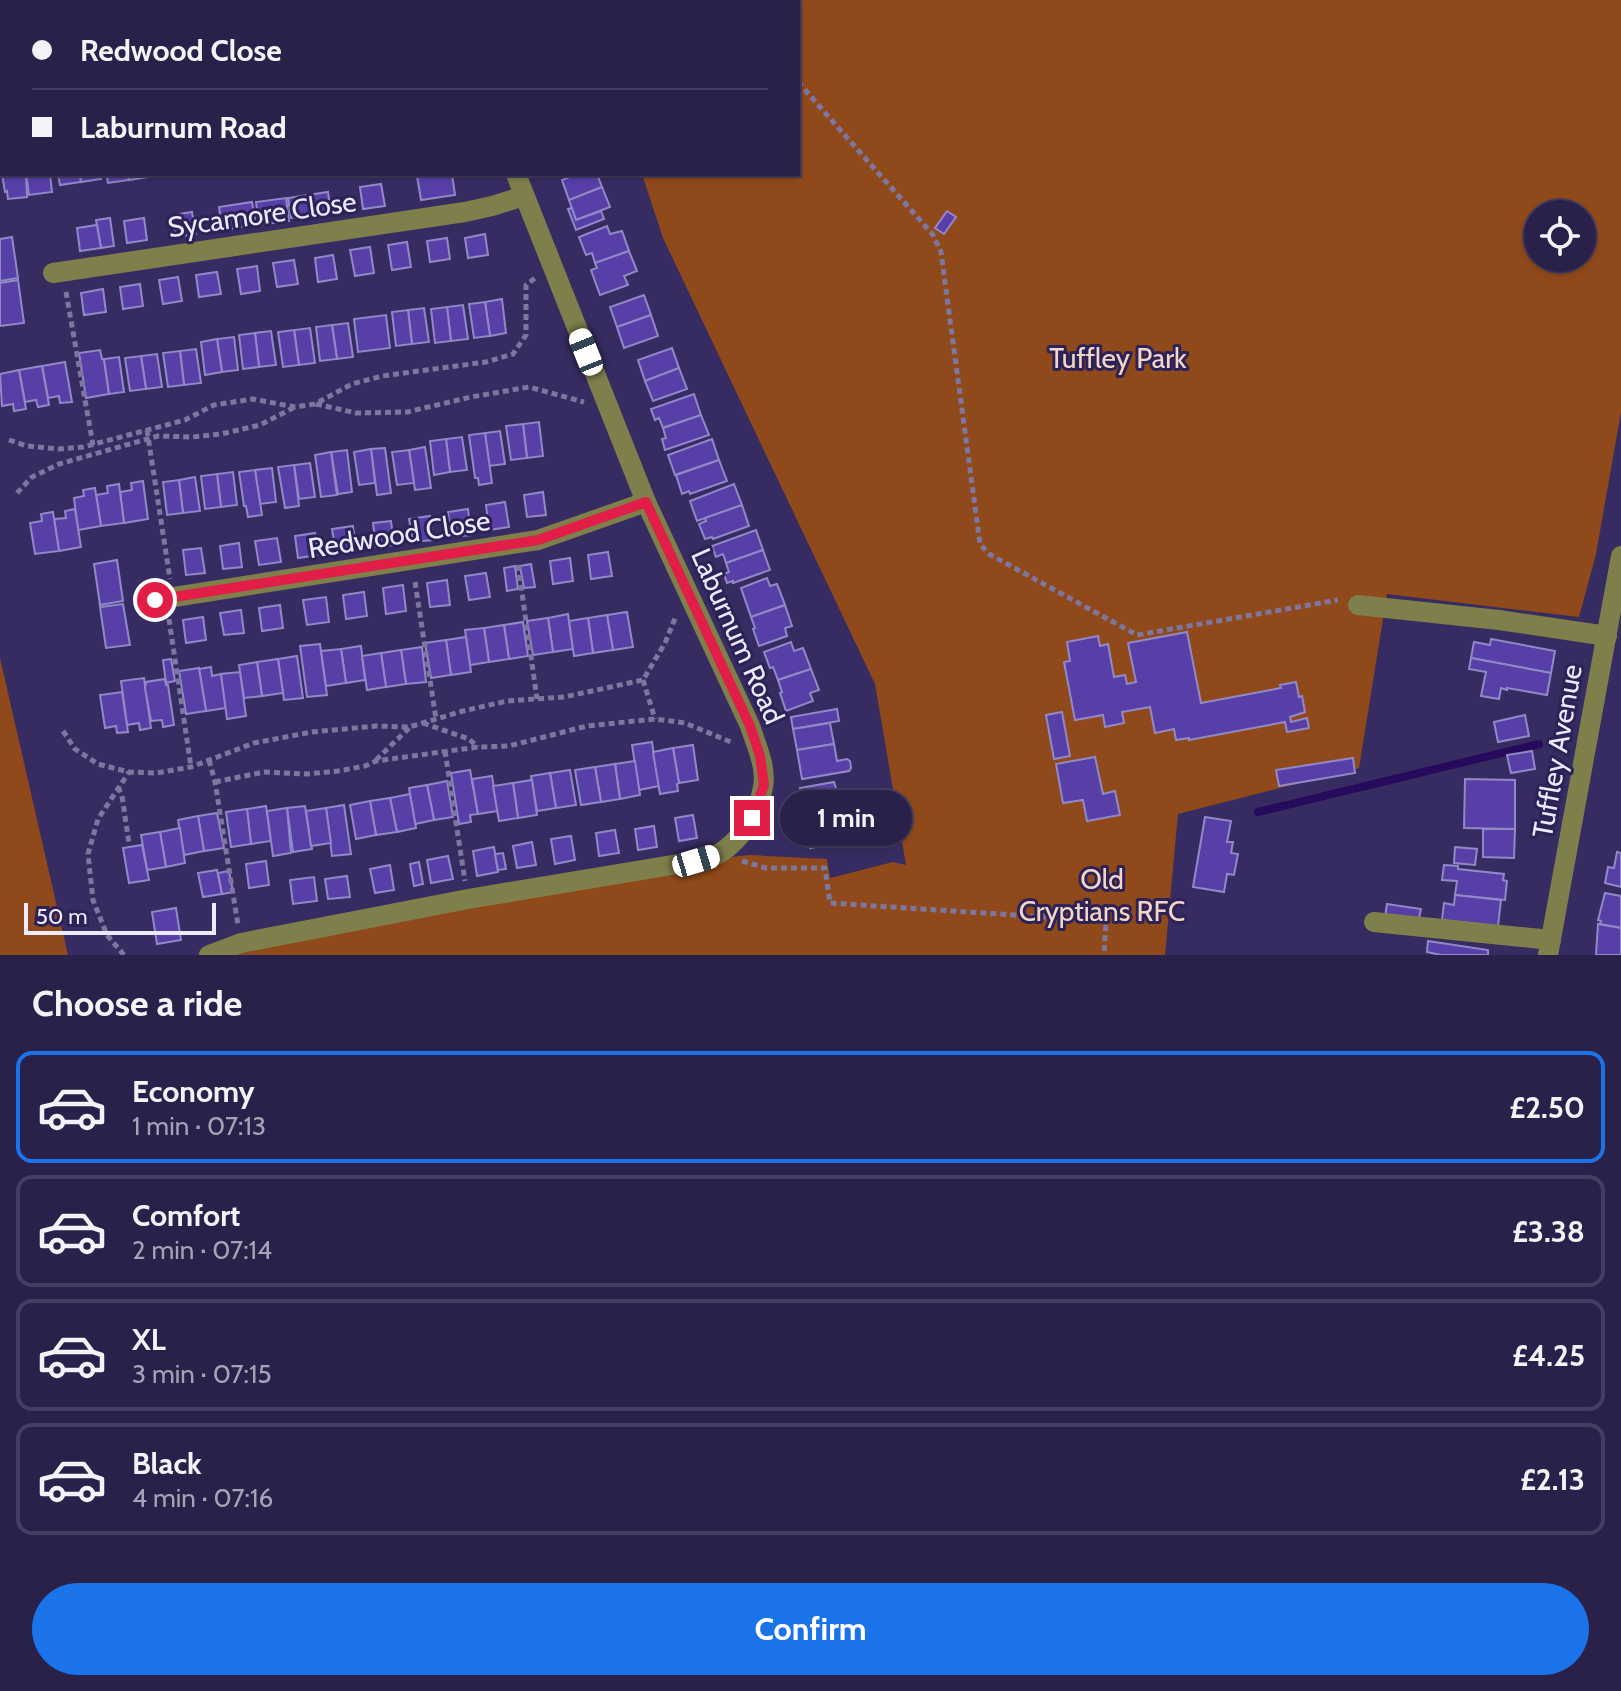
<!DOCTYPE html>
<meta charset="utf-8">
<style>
:root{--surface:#29214a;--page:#352e54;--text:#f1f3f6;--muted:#a5a3b5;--line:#453e62;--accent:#1a73e8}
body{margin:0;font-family:Cabin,sans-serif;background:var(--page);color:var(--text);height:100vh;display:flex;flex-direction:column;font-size:30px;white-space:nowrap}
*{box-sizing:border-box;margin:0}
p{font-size:26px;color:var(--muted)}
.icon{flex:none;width:44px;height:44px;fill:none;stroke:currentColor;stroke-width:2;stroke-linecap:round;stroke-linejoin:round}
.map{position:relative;height:955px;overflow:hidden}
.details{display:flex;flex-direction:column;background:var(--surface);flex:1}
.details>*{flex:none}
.guide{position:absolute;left:0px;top:0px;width:800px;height:176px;box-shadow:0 2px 6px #0004,0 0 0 2px var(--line);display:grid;align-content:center;height:176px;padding:0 32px;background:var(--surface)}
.fabs{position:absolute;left:1524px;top:200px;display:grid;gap:16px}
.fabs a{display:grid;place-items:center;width:72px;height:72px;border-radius:50%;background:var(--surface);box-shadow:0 2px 6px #0004,0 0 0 2px var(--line);font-size:40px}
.scale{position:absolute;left:24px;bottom:20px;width:192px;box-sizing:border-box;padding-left:8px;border:4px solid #ebeafe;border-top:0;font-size:22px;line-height:28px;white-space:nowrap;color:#ebeafe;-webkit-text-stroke:6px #2d2256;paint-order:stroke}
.end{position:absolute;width:36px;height:36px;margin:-18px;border:10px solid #e11d48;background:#fff;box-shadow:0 0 0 4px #fff}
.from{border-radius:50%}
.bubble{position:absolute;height:56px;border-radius:28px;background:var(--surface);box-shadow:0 2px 6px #0004,0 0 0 2px var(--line);font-size:26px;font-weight:700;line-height:56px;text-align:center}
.car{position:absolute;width:24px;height:48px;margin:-24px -12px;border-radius:10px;box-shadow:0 0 6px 2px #0007;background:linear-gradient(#fff 24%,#345 0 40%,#fff 0 76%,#345 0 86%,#fff 0)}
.guide b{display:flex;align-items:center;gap:28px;height:76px;font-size:30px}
.guide b+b{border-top:2px solid var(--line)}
.guide i{width:20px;height:20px;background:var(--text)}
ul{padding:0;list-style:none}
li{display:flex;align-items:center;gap:24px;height:112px;margin:0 16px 12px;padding:0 16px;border:4px solid var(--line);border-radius:16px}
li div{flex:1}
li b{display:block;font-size:30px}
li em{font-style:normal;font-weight:700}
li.selected{border-color:var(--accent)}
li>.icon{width:72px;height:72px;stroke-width:1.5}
h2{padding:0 32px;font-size:36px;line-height:96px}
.button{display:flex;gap:16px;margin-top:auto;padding:16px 32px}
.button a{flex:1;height:92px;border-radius:48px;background:var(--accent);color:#fff;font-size:32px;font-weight:700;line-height:92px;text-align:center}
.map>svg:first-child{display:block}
</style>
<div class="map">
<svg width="1621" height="955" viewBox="0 0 1621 955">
<rect width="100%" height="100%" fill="#372c62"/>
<g fill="#90491b" fill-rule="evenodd">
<path d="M586,0H1621V412L1596,554L1579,617L1387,594L1359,768L1178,814L1165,955H209L696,861L749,855L827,859L830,878L893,862L906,865L875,684L663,238L642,174H798V2H587ZM1538,214H1582V258H1538Z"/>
<path d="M0,658L68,955H0Z"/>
</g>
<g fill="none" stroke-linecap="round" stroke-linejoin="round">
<path stroke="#260a5b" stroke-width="8" d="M1258,812L1539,744"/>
</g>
<g fill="#583fa8" stroke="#9189c7" stroke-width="2">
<path d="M2,174H26L27,197L8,199L7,191L5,192Z"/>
<path d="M26,174H50L52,192L29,195Z"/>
<path d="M58,174H80L81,182L60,185Z"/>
<path d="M80,174H100L101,179L81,182Z"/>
<path d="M106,174H128L129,180L108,183Z"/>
<path d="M128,174H149V177L129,180Z"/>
<path d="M432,174H452L455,195L421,200L417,176Z"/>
<path d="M577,174H597L602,187L569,200L562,180Z"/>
<path d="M381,184L385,206L363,209L360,187Z"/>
<path d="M602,187L610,207L576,220L569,200Z"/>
<path d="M328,192L331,213L291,218L288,198Z"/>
<path d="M286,198L289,221L259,225L256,202Z"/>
<path d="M252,202L256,225L222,230L219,207Z"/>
<path d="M572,208L576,220L601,211L604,219L576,230L568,209Z"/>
<path d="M947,211L956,217L944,234L935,228Z"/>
<path d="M192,212L196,234L176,237L173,215Z"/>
<path d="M110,218L114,246L101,248L96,220Z"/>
<path d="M144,218L147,240L127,243L124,221Z"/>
<path d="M97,225L101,248L80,251L77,228Z"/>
<path d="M607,226L610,234L622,231L629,251L595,263L592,253L586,255L579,237Z"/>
<path d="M485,234L488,255L468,258L465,238Z"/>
<path d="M12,237L18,278L0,281V239Z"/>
<path d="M447,238L450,259L430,262L427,241Z"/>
<path d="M407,242L411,267L392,270L388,245Z"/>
<path d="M370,247L374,273L355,276L350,250Z"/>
<path d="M629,251L637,271L624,276L628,285L600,295L591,270L597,268L595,263Z"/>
<path d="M333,255L337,279L318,282L315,258Z"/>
<path d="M294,260L298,284L277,287L273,263Z"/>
<path d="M257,266L260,291L241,294L237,269Z"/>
<path d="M217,272L221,294L199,297L196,275Z"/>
<path d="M178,277L182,301L163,304L159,280Z"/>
<path d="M18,280L24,323L0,326V283Z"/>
<path d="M140,284L143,306L123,309L120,287Z"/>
<path d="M103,289L106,312L84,315L81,293Z"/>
<path d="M644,295L651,315L617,327L610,307Z"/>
<path d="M502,299L506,333L490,336L485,302Z"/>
<path d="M485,302L490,336L474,338L469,304Z"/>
<path d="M463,305L468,339L451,341L447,307Z"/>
<path d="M447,307L451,341L435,343L431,309Z"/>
<path d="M424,308L429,342L412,344L408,310Z"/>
<path d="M408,310L412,344L396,346L392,312Z"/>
<path d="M386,315L390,348L358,352L354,319Z"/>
<path d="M651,315L658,336L624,348L617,327Z"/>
<path d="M348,323L353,357L337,359L332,325Z"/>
<path d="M332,325L337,359L320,361L316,327Z"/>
<path d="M310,328L315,363L299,365L294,330Z"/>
<path d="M294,330L299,365L283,367L278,332Z"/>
<path d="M271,331L276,365L259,367L255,333Z"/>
<path d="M255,333L259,367L243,369L239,335Z"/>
<path d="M234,337L238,370L222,372L217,339Z"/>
<path d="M217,339L222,372L205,375L201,342Z"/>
<path d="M672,348L679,368L645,381L638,360Z"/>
<path d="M196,349L201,383L184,385L180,351Z"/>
<path d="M100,350L102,359H104L109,394L86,398L79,353Z"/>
<path d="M180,351L184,385L168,387L163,353Z"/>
<path d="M157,354L162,387L146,389L141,356Z"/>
<path d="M141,356L146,389L130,391L125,358Z"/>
<path d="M119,357L124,392L109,394L104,359Z"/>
<path d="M65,362L72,402L60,403L59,396L48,398L42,366Z"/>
<path d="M42,366L49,405L38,407L36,400L25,402L19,370Z"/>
<path d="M679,368L687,389L653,401L645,381Z"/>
<path d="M19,370L26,409L14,411L13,404L2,406L0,374Z"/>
<path d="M694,394L701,415L663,428L659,418L655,420L651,409Z"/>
<path d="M701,415L709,435L665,450L662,439L666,438L663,428Z"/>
<path d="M539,422L543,456L527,458L523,424Z"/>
<path d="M523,424L527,458L511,460L506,426Z"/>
<path d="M500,431L505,464L489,466L485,433Z"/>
<path d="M485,433L492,483L479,485L478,478H475L469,435Z"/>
<path d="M462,437L467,470L450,472L446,439Z"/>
<path d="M446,439L450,472L434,475L430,441Z"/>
<path d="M712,439L719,460L675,475L668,455Z"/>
<path d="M425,447L431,488L415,490L409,450Z"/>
<path d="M385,448L391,493L377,495L371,449Z"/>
<path d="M371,449L375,483L359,485L354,452Z"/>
<path d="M347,450L352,492L338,494L331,452Z"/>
<path d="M409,450L414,483L397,485L392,452Z"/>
<path d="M331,452L337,495L321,497L315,455Z"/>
<path d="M719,460L727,481L690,494L689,491L682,494L676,475Z"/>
<path d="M310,463L315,497L299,499L294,465Z"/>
<path d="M294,465L299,506L285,508L278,467Z"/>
<path d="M272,468L276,502L260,504L255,470Z"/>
<path d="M255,470L262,515L248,517L246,506H244L239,472Z"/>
<path d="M233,472L237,505L221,507L217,474Z"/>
<path d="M217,474L221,507L205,509L201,476Z"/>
<path d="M195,477L200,511L183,513L179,480Z"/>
<path d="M179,480L183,513L167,515L163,482Z"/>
<path d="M143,481L148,519L124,523L120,492L132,490L131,483Z"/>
<path d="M119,484L124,523L101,526L96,495L108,493L107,486Z"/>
<path d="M734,484L742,505L697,521L690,501Z"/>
<path d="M95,488L101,526L78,530L74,498L84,496L83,490Z"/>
<path d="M543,492L546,515L527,517L524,495Z"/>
<path d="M505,502L509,527L489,530L486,505Z"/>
<path d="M742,505L749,526L713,539L712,537L705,539L699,524L706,521L705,518Z"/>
<path d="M75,509L81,547L59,551L54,519L66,518L65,511Z"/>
<path d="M468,509L471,535L451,537L448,512Z"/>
<path d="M53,512L59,551L35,554L30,523L42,521L41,514Z"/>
<path d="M430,516L433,540L413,542L409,519Z"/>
<path d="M391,521L394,545L376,547L373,523Z"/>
<path d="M353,526L356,551L336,554L332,529Z"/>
<path d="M756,530L763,550L726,563L723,554L716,557L712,546Z"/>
<path d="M315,533L318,555L298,558L295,536Z"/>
<path d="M277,538L281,562L259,565L255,541Z"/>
<path d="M239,543L242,567L223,569L220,546Z"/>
<path d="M201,548L205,573L186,575L183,550Z"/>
<path d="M763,550L770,570L733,583V581L727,583L724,574L729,572L726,563Z"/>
<path d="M608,552L612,576L591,579L588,555Z"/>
<path d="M570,558L573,581L553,584L550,561Z"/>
<path d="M117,560L123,601L100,605L94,564Z"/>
<path d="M531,564L535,587L524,588L520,566Z"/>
<path d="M515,566L518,589L507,591L504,568Z"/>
<path d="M486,573L490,597L469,600L465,576Z"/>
<path d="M767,578L770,586L777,584L785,605L751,617L741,588Z"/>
<path d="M447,580L450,605L430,607L427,583Z"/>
<path d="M403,585L406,611L386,614L383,588Z"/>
<path d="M364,592L367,616L346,619L343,595Z"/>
<path d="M326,597L329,622L307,625L303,600Z"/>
<path d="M123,604L130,645L106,648L100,607Z"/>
<path d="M280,605L283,628L262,631L259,608Z"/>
<path d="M785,605L792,626L785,628L787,636L759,646L753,629L755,628L751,617Z"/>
<path d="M241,610L244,633L224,635L220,613Z"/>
<path d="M627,612L633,647L613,650L607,615Z"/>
<path d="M568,614L573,649L553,652L548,618Z"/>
<path d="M607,615L613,650L593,653L588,618Z"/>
<path d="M203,617L206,640L186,643L183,620Z"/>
<path d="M548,618L553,652L533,655L527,621Z"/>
<path d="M588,618L593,653L574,656L569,621Z"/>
<path d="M523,622L528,656L509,659L504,625Z"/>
<path d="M504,625L509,659L489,662L484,628Z"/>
<path d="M484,628L489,662L470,665L465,630Z"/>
<path d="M1187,632L1201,703L1281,688L1280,685L1296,682L1299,697L1302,696L1305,712L1290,717L1291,722L1307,718L1309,728L1287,732L1285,722L1189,740V738L1176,740L1174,729L1155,733L1150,707L1122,712L1124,723L1105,727L1103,715L1075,720L1064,662L1070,661L1067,642L1098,636L1100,646L1108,644L1114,677L1125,675L1127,684L1136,682L1128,643Z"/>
<path d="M466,637L471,672L451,675L446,640Z"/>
<path d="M1491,639L1555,651L1551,673L1471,658L1474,642L1490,645Z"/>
<path d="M446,640L451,675L431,678L425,643Z"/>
<path d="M791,642L794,651L803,648L811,669L778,680L773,667L770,668L764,652Z"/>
<path d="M320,644L327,695L307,697L300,646Z"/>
<path d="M361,646L365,680L346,683L341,649Z"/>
<path d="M422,647L426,682L406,684L401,650Z"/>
<path d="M341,649L346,683L326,686L321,651Z"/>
<path d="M401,650L406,684L386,687L381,653Z"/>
<path d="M381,653L386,687L367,690L362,656Z"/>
<path d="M297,656L303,698L284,700L278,659Z"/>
<path d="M1471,658L1551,673L1547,695L1507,688V690L1501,688L1499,699L1481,696L1486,672L1469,669Z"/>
<path d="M171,659L175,681L166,683L163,660Z"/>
<path d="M278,659L283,693L262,696L257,662Z"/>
<path d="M257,662L262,696L244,698L239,665Z"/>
<path d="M211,667L212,676L221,674L226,708L206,711L199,669Z"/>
<path d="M199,668L206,711L186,714L179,671Z"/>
<path d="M811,669L819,690L810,693L813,701L786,711L780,693L782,692L778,680Z"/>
<path d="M240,672L246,716L227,719L221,674Z"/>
<path d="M144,678L151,728L140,730L139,723L127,725L121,681Z"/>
<path d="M165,679L166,685H168L174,725L163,727L162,720L151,721L145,688L146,682Z"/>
<path d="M122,692L128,732L117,733L116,726L105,728L100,695Z"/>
<path d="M837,709L839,721L793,729L791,717Z"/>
<path d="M1062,712L1070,756L1054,759L1046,715Z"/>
<path d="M1525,715L1529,736L1498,742L1494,722Z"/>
<path d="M830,723L834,744L797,750L793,729Z"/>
<path d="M652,742L659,786L639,790L632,745Z"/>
<path d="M834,744L837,761L847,759L850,761L851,768L849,771L802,779L797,750Z"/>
<path d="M693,745L698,780L679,783L673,748Z"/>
<path d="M673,748L679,783L677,784L678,791L660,794L653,752Z"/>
<path d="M1532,751L1535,769L1511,773L1507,755Z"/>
<path d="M1095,757L1103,794L1115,791L1120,815L1087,821L1083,800L1063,803L1056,764Z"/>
<path d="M1353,758L1355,773L1279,786L1276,770Z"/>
<path d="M635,761L640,795L620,799L615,764Z"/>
<path d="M615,764L620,799L601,802L595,767Z"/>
<path d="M595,767L601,802L581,805L575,770Z"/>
<path d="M470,770L478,814L470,815L471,822L459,824L451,773Z"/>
<path d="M570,770L576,805L556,808L550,773Z"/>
<path d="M550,773L556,808L537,811L531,776Z"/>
<path d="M492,776L498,811L478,814L472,779Z"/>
<path d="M1465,779L1515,780V829L1464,828Z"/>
<path d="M532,780L537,815L518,818L513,783Z"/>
<path d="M447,781L453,817L434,820L427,785Z"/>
<path d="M834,782L840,800L851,798L853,809L808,819L805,804H803L800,788Z"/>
<path d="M513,783L518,818L499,821L493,786Z"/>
<path d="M427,785L434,820L415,824L409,788Z"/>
<path d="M410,794L416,828L397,832L390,798Z"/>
<path d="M390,798L397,832L376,835L370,801Z"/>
<path d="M370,801L376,835L356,839L350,805Z"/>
<path d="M344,805L351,854L332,856L326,808Z"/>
<path d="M266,806L271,841L251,844L247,809Z"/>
<path d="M305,806L312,849L293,852L287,808Z"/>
<path d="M287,808L291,853L273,856L267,811Z"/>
<path d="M326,808L331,843L311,846L306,811Z"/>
<path d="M247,809L251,844L231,847L226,812Z"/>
<path d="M842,812L846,834L838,835L839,843L810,848L807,830H810L808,819Z"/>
<path d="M217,813L224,848L204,851L198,816Z"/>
<path d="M693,815L697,838L679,841L675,818Z"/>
<path d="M198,816L204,851L184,855L178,820Z"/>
<path d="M1205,817L1231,821L1227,842H1233L1231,853L1238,854L1234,875L1227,874L1224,892L1193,887Z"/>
<path d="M654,826L657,847L638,850L635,829Z"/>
<path d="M180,828L185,863L166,867L160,832Z"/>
<path d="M1483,829H1515L1514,858L1483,857Z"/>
<path d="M615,830L619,853L599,856L596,833Z"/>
<path d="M160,832L166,867L147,870L141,835Z"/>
<path d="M571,836L575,860L555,864L551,839Z"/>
<path d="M532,842L536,865L517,868L513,846Z"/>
<path d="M142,845L149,880L129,883L123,848Z"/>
<path d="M494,847L498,872L477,876L473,851Z"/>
<path d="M1455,847L1477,849L1475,865L1454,863Z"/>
<path d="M1617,852L1621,853V887L1605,883L1608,867L1614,868Z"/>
<path d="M503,853L506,869L498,870L495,854Z"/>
<path d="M448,856L453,879L431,883L427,860Z"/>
<path d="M266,861L269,885L249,888L246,864Z"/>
<path d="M419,862L423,884L414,886L410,864Z"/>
<path d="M390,865L394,890L375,893L370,869Z"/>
<path d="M1444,865L1458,866V869L1504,874L1503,880L1507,881L1505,900L1455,895L1457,881L1442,880Z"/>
<path d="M217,870L222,894L203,897L198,873Z"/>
<path d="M229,871L233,892L222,894L218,873Z"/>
<path d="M347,876L350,897L328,899L325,879Z"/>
<path d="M314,877L317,901L293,904L290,880Z"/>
<path d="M1605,893L1621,896V928L1600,924L1601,921L1598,920Z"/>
<path d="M1455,895L1501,900L1498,926L1442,920L1444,903L1454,905Z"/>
<path d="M1387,904L1421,909L1418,922L1385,917Z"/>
<path d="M176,908L181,940L157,944L152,912Z"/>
<path d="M1598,924L1621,928V955H1596Z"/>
<path d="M1428,941L1488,950V955H1441L1427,952Z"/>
</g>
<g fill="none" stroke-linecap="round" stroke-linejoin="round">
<g stroke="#7d769f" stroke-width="5" stroke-dasharray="6 4" stroke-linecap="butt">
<path d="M87,0L88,2"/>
<path d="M725,0L727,2"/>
<path d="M403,2L406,0"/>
<path d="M421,2V0"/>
<path d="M798,82L933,235L941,252L980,544L989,554L1137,635L1338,600"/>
<path d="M0,95H2"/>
<path d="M0,108H2"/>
<path d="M66,292L93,445"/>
<path d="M316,404L356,413L407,412L471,397L529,387L584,402"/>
<path d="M147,430L170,579"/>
<path d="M9,440L27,446L59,449L83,447L185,420L214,405L253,399L295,407L315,404L352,384L382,376L486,362L513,354L526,335V285L535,278"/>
<path d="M17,493L32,477L59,464L158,436L192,437L221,434L260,425L293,408"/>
<path d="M518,565L537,699"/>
<path d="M415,582L436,719"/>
<path d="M169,619L191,767"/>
<path d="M643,680L655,719"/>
<path d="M423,723L469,739L478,747"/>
<path d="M63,731L75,749L98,764L129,772L156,773L191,767L254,743L312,732L376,726L409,727L463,711L507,701L564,697L643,680L665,643L676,616"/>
<path d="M445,751L465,881"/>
<path d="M209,760L215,782L238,925"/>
<path d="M376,760L409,728"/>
<path d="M215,782L264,772L307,774L338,771L365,766L376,761L478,747L509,746L587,726L655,719L685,723L731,742"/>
<path d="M118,787L122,796L129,843"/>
<path d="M742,861L766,868H825L830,903L1106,921L1104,955"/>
<path d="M124,955L107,935L93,900L88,854L98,819L129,772"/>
</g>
<g stroke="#7e7f4b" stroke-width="20">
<path d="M471,0V2"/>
<path d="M53,273L465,212L492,206L524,196"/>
<path d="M155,600L538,540L646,502"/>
<path d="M1358,605L1499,620L1607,636"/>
<path d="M1374,922L1551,940"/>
<path d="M209,955L241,943L468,899L696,861C703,859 713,857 720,853C741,840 759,812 763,787C767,768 756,744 750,726L646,502L516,174"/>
<path d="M1548,955L1621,556"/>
</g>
</g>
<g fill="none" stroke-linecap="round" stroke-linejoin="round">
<path stroke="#e11d48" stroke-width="10" d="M155,600L538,540L646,502L750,726L760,756L764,785L752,818"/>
</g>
<g text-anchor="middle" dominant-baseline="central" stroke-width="6" stroke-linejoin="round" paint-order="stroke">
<g font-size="28" fill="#ebeafe" stroke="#2d2256">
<text transform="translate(262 214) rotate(-8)">Sycamore Close</text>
<text transform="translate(399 534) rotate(-9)">Redwood Close</text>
<text transform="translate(738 636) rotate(66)">Laburnum Road</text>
<text transform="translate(1557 751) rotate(-80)">Tuffley Avenue</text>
</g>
<g font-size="28" fill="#f3d6c7" stroke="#2d2256">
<text x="1118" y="358">Tuffley Park</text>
<text x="1102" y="879">Old<tspan x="1102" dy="32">Cryptians RFC</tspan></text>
</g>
</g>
</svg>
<div class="fabs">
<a><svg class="icon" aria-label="locate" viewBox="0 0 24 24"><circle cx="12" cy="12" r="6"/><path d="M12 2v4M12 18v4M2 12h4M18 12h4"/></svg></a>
</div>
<div class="scale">50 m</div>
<i class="end from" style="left:155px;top:600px"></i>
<i class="end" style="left:752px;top:818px"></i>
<div class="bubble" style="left:780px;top:790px;width:132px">1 min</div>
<i class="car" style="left:586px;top:352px;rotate:338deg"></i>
<i class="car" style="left:696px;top:861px;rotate:73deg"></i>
<div class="guide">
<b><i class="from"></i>Redwood Close</b>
<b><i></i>Laburnum Road</b>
</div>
</div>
<section class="details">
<h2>Choose a ride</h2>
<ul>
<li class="selected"><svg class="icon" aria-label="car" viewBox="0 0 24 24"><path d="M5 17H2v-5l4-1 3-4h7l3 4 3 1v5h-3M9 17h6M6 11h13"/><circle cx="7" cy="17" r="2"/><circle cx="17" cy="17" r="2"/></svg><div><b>Economy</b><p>1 min · 07:13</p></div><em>£2.50</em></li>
<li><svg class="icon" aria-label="car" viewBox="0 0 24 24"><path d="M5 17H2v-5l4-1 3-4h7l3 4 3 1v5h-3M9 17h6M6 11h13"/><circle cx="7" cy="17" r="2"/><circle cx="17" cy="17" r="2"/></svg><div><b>Comfort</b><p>2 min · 07:14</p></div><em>£3.38</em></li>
<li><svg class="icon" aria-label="car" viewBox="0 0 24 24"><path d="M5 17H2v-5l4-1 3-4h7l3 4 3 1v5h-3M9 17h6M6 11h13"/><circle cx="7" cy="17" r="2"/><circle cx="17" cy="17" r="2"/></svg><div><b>XL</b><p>3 min · 07:15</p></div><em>£4.25</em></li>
<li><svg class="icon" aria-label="car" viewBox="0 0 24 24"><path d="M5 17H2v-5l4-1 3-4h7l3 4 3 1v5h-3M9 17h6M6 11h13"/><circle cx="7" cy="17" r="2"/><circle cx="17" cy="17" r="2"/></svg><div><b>Black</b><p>4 min · 07:16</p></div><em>£2.13</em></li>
</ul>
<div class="button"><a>Confirm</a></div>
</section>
